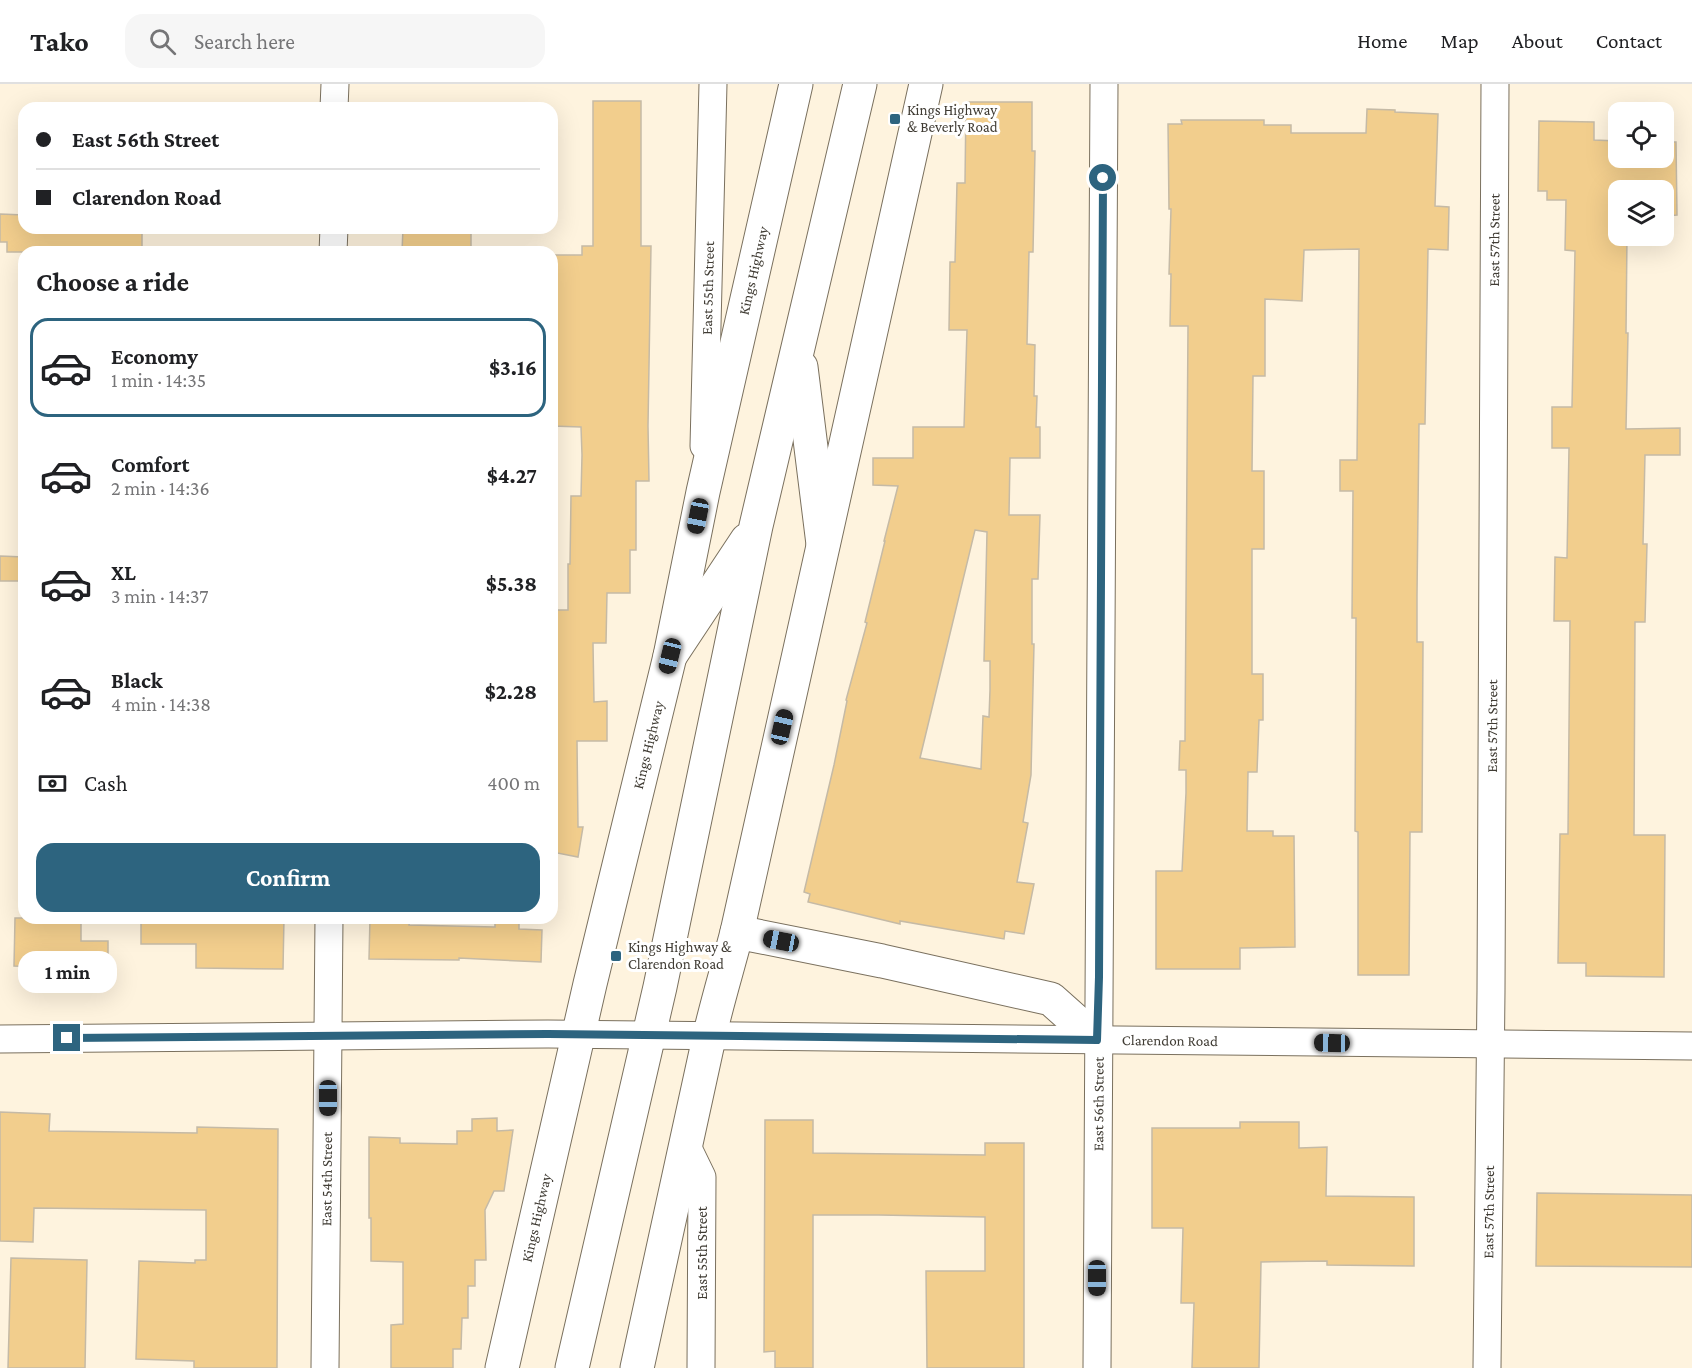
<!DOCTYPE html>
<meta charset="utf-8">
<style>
:root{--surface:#fff;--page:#f6f6f6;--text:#202124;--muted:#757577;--line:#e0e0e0;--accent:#2d647f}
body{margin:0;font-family:"Crimson Pro",serif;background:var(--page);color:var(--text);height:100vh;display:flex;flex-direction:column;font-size:22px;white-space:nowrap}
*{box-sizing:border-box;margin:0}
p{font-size:20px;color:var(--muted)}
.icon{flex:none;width:33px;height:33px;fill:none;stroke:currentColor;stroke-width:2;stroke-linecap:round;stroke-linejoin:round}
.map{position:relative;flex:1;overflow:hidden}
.panel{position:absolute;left:18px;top:162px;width:540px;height:678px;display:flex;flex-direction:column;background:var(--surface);border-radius:18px;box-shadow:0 6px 24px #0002}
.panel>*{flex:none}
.top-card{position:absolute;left:18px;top:18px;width:540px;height:132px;border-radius:18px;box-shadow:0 6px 24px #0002;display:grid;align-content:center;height:132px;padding:0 18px;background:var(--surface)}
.controls{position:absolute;left:1608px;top:18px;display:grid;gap:12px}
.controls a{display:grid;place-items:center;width:66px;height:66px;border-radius:12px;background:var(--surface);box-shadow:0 6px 24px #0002;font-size:30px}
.end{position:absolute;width:27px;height:27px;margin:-14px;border:8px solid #2d647f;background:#fff;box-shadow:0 0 0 3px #fff}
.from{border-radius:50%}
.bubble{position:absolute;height:42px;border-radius:18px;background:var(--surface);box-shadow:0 6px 24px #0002;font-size:20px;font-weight:700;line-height:42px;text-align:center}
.car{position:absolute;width:18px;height:36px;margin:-18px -9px;border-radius:8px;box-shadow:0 0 4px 2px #0007;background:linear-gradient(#222 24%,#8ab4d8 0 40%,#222 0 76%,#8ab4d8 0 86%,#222 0)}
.top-card b{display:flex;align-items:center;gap:21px;height:57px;font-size:22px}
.top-card b+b{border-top:2px solid var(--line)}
.top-card i{width:15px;height:15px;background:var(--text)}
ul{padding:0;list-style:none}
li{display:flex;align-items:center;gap:18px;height:99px;margin:0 12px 9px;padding:0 6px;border:3px solid transparent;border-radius:18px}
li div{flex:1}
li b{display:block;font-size:22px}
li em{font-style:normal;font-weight:700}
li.active{border-color:var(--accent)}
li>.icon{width:54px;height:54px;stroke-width:1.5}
h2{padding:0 18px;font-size:27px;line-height:72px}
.pay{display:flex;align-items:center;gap:15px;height:66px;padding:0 18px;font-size:22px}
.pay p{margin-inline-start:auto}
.action{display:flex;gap:12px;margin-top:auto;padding:12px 18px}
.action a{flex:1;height:69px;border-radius:18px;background:var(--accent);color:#fff;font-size:24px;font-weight:700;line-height:69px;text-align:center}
header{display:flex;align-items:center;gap:36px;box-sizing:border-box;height:84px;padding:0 30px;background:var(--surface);border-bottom:2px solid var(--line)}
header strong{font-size:28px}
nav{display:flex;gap:33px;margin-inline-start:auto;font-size:21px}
.search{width:420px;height:54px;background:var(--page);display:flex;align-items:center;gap:15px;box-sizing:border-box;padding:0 21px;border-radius:18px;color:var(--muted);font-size:22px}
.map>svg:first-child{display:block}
</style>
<header>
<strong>Tako</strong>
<div class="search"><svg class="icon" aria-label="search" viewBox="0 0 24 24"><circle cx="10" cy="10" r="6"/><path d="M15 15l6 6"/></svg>Search here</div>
<nav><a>Home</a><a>Map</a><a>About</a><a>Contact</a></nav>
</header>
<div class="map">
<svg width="1692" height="1284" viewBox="0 0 1692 1284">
<rect width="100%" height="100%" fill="#fef3de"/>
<g fill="#f2ce8d" stroke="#c5baa6" stroke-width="1.5" fill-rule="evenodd">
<path d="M593,17H641V162H651L648,342L649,397H636V466H630V509H607L606,559H593L594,618L607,617V657H577L578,743H583L578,773L552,768V526H568V480H570L571,412H581L582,371L581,343L552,342V171H582V162H593Z"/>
<path d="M966,18H1032V67H1035L1033,168H1029L1027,260L1035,261L1034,312H1037L1036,343H1040V374H1010L1009,431H1040L1038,495H1032V560H1034L1031,691L1023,738L1028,739L1017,798L1034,800L1024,850L1005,847L1004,855L900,837V840L808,818L810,810L804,808L834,681L847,617L846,616L867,539L865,538L885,457H884L898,402L873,401V374H913V343H964L967,246H949L950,178H955L957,99H965ZM975,446L987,448L984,577H990V606L989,633L983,632L981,685L920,674Z"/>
<path d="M1367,25L1395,26V28L1438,30L1435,122L1449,123L1448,166L1428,165L1425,340H1419L1417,512V558H1423L1422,748H1410L1409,891H1358V748L1355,747L1356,534H1352L1353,407H1340V376H1357L1359,165L1304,166L1302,217L1265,215V292H1253L1252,387H1264V465H1252V590H1263V636H1259L1257,688H1248L1247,747H1273V752H1294L1295,863L1240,864V885H1156V787H1182L1186,709V686H1179L1180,657H1185L1188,242H1170L1171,190H1169L1171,125H1169L1168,40H1182L1181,36H1264V41H1291V49H1366Z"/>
<path d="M1539,37L1594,38V56L1618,57V74H1664V58H1676L1677,131L1664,132V106H1618V152H1627L1626,249H1628L1626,345L1680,344V371H1645L1643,460H1647L1645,538H1635L1634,751H1665L1664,893L1586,892V879H1558L1560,750H1568L1570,537H1554L1555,473L1567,474L1569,364H1552V323H1572L1575,167L1565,166L1566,116H1547V107H1538Z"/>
<path d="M0,130L24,131V144H142V168H7V158H0Z"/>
<path d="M403,144H471V168H402Z"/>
<path d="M0,472L24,473V497H0Z"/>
<path d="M15,834H81V857H108V884L14,882Z"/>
<path d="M141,834H284L283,885L196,884V860H141Z"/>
<path d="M370,834L410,835L409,841L495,843V837L519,838V845L542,846L541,878L459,874V876L369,875Z"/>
<path d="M0,1028L50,1030L49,1047L197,1049V1043L278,1045L277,1284H194V1277L136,1275L139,1177L195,1179V1176H206V1126L34,1124L33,1158L0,1157Z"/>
<path d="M497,1034V1047L513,1046L504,1107H494L485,1126L486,1176H475V1202H468V1234H462L461,1265H453V1284H391V1241L403,1240V1178L371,1177V1134H369V1053L400,1054V1059L457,1060V1047H472V1035Z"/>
<path d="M765,1036H813V1069L985,1071V1059H1024V1284H927L926,1187H985V1133L879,1131H813V1284H775V1267L764,1268Z"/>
<path d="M1240,1038H1299V1064L1327,1063L1326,1112L1414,1113V1182L1327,1181V1177L1261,1178L1259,1284H1192L1194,1219H1181L1183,1144H1152V1044H1240Z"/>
<path d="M1537,1109L1692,1111V1183L1536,1182Z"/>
<path d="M11,1174L87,1176L85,1284H8Z"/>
</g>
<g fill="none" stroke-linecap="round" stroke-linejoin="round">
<defs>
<g id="minor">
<path d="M334,24L335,0"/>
<path d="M333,168L334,144"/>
<path id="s1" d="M704,362L713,0"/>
<path id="s2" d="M0,955L548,950L1692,962"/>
<path d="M685,1058L702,1093L701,1284"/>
<path id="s3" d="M325,1284L329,834"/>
<path id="s4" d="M1097,1284L1104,0"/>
<path id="s5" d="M1487,1284L1491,907L1495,0"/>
</g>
<g id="tertiary">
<path d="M737,848L882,877L1051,915L1097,956"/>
<path id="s6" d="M502,1284L590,900L670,572L703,408L796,0"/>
<path d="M637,1284C660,1174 684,1064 709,954C717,918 728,883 737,848L926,0"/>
</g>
<g id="primary">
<path d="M801,283L823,460"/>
<path d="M670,572L747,456"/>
<path d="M572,1284L660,903L756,442L860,0"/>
</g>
</defs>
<use href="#minor" stroke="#7a705e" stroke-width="29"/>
<use href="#tertiary" stroke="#7a705e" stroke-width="35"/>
<use href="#primary" stroke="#7a705e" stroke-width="35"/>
<use href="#minor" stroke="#fff" stroke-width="27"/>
<use href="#tertiary" stroke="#fff" stroke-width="33"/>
<use href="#primary" stroke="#fff" stroke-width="33"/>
</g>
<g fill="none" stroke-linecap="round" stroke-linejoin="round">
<path stroke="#2d647f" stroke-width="8" d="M67,954L548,950L1097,956L1099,893L1103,94"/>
</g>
<g fill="#2d647f" stroke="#fff" stroke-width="2">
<rect x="889" y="29" width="12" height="12" rx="3"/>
<rect x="610" y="866" width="12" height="12" rx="3"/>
</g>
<g text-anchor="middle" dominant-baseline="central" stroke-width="6" stroke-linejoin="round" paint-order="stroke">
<g font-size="15" fill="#403c34" stroke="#fff" text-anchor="start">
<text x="907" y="26">Kings Highway<tspan x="907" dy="17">&amp; Beverly Road</tspan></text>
<text x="628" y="863">Kings Highway &amp;<tspan x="628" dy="17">Clarendon Road</tspan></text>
</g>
<g font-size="15" fill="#403c34" stroke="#fff">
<text stroke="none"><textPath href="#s5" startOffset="1128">East 57th Street</textPath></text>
<text stroke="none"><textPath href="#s6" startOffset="1126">Kings Highway</textPath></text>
<text stroke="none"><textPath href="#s1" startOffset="158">East 55th Street</textPath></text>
<text stroke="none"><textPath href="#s5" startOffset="642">East 57th Street</textPath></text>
<text stroke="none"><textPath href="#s6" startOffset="640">Kings Highway</textPath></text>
<text stroke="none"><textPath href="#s2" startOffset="1170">Clarendon Road</textPath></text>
<text stroke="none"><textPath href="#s4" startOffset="264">East 56th Street</textPath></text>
<text stroke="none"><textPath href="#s3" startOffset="189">East 54th Street</textPath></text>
<text stroke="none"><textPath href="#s5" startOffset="156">East 57th Street</textPath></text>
<text stroke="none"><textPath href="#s6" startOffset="154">Kings Highway</textPath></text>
<text transform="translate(702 1169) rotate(-90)">East 55th Street</text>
</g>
</g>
</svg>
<div class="controls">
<a><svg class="icon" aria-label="locate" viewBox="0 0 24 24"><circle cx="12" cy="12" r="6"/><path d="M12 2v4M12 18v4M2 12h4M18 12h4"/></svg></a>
<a><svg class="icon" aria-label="layers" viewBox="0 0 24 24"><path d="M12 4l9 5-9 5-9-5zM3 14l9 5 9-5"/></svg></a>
</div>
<i class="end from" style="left:1103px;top:94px"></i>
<i class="end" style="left:67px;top:954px"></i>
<div class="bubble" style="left:18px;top:867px;width:99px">1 min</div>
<i class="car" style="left:698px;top:432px;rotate:191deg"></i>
<i class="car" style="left:670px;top:572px;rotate:194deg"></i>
<i class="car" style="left:782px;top:643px;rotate:13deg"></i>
<i class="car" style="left:781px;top:857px;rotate:281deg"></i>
<i class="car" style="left:1332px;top:959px;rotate:271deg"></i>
<i class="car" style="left:328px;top:1014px;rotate:180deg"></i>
<i class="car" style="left:1097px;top:1194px;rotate:180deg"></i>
<div class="top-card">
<b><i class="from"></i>East 56th Street</b>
<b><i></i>Clarendon Road</b>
</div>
<section class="panel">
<h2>Choose a ride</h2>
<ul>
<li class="active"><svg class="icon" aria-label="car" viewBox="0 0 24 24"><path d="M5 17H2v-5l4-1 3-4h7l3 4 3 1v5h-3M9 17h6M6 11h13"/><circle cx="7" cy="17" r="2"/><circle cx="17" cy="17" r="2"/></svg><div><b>Economy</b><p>1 min · 14:35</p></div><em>$3.16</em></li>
<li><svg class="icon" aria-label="car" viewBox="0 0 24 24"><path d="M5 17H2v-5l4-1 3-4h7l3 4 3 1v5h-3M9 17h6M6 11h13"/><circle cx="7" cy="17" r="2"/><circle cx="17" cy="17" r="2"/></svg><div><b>Comfort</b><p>2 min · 14:36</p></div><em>$4.27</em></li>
<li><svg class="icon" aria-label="car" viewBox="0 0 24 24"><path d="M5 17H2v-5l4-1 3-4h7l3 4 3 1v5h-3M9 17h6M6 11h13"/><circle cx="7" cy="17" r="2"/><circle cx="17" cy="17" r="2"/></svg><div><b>XL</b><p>3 min · 14:37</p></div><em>$5.38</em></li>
<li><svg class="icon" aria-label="car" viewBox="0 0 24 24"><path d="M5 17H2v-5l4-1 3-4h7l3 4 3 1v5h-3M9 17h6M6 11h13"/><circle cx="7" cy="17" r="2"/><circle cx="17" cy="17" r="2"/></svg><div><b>Black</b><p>4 min · 14:38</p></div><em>$2.28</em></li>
</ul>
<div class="pay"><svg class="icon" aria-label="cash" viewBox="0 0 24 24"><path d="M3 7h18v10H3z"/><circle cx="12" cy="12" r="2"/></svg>Cash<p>400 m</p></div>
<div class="action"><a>Confirm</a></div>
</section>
</div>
